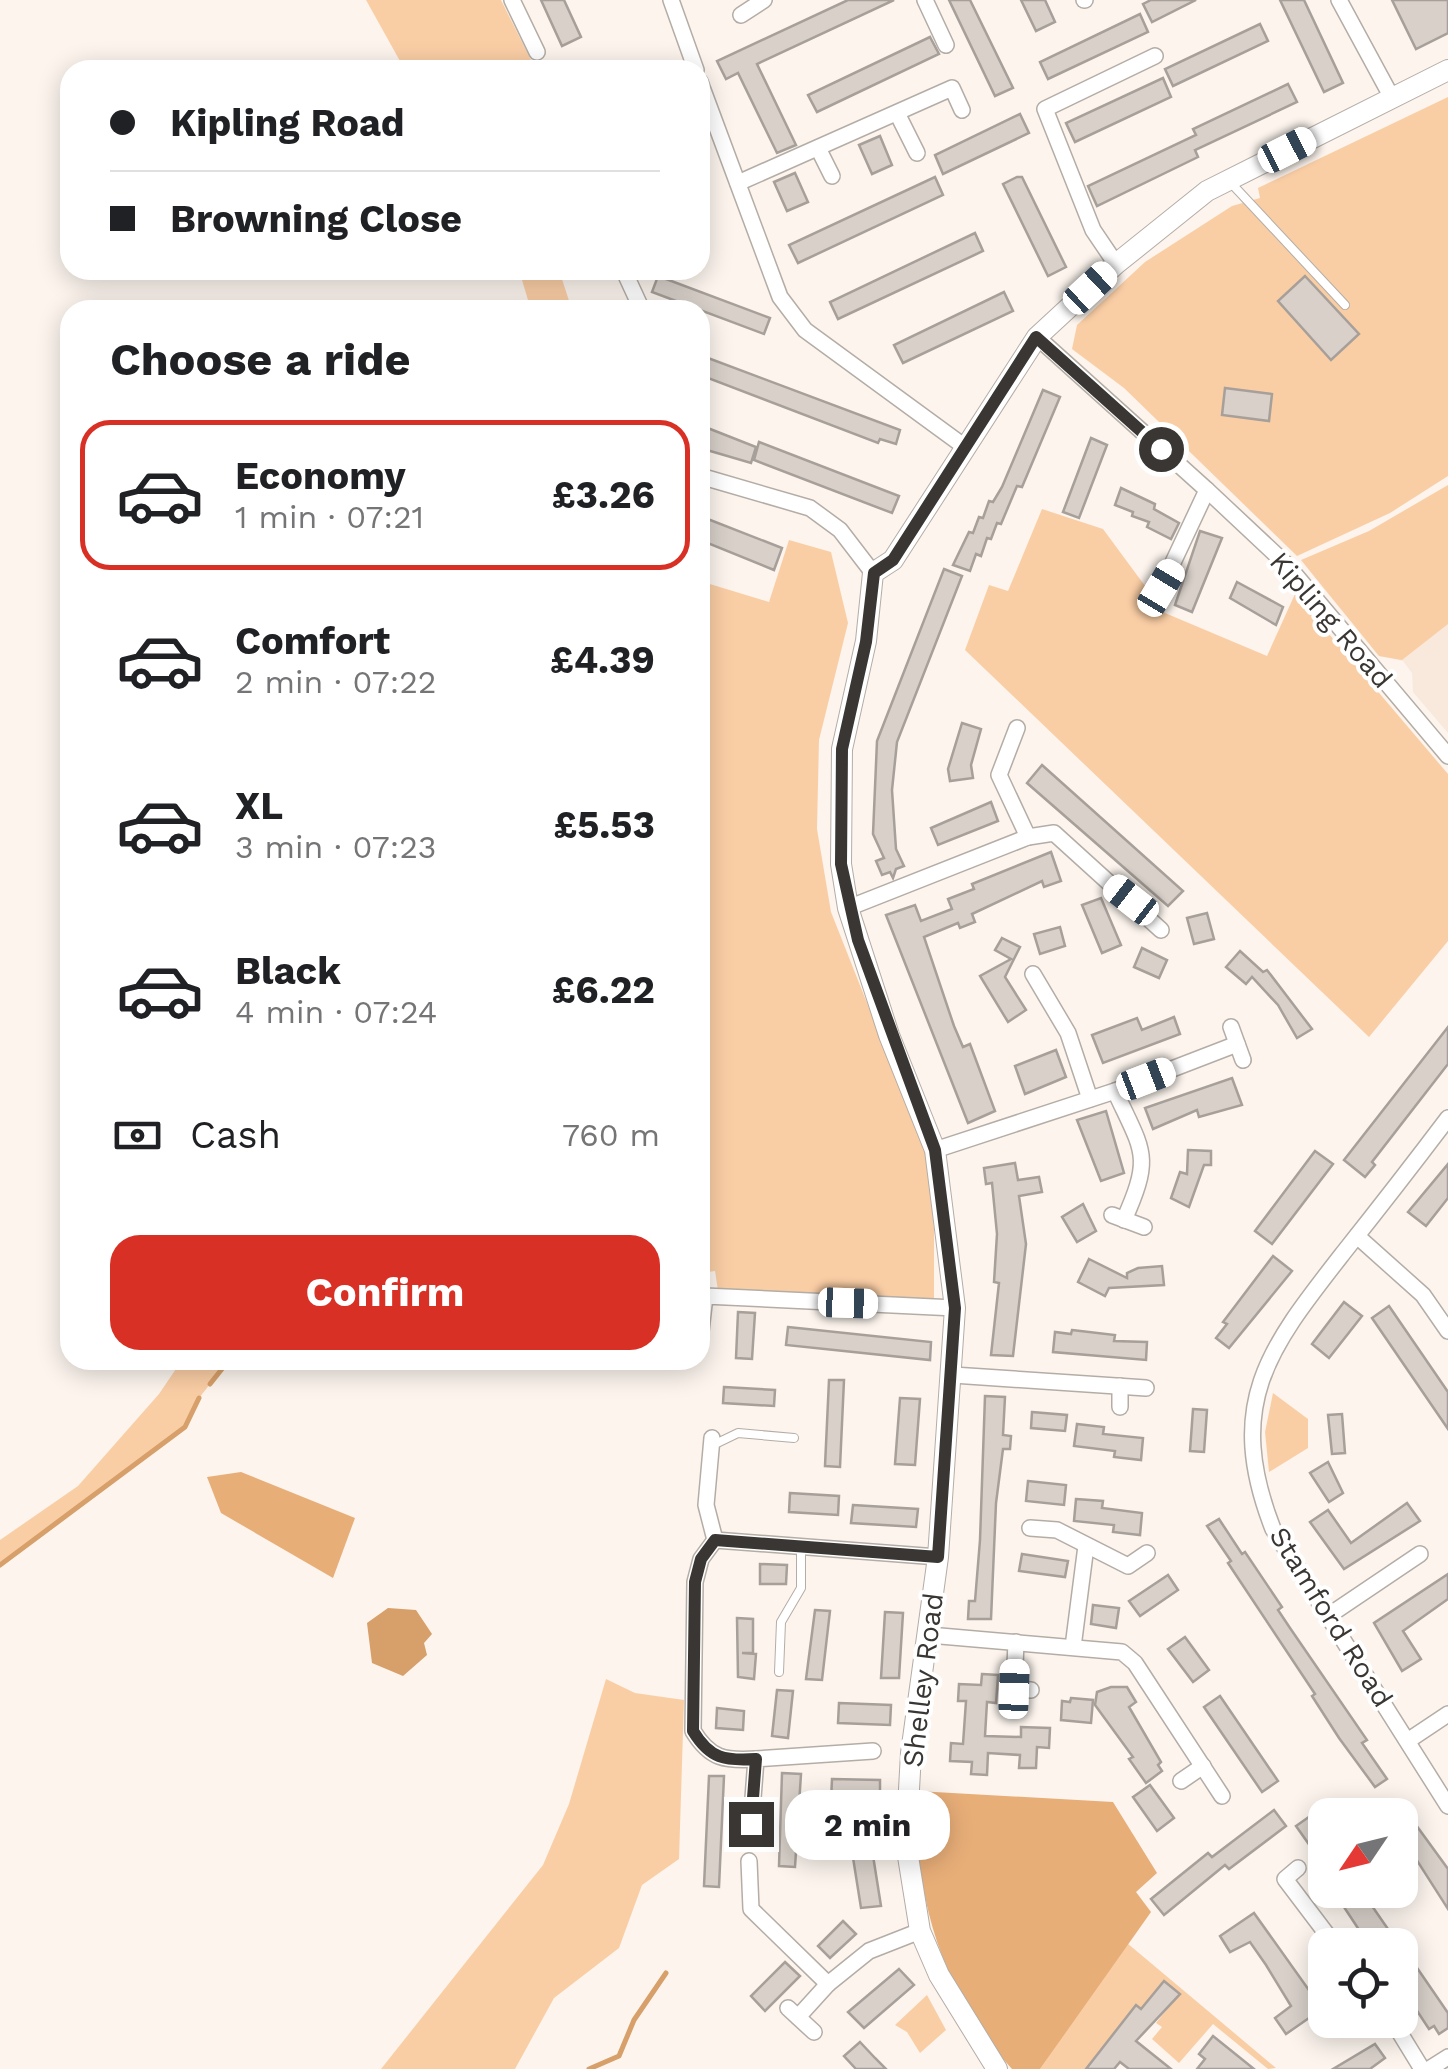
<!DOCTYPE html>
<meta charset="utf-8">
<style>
:root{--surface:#fff;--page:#f6f6f6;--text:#202124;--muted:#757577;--line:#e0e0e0;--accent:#d93025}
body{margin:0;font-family:"Work Sans",sans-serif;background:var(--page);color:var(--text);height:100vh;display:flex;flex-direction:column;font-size:38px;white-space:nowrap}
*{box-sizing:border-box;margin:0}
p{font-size:32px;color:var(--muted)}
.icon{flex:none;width:55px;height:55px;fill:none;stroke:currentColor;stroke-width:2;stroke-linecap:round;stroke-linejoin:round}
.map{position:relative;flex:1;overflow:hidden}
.details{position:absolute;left:60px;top:300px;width:650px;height:1070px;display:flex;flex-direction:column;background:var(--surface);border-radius:30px;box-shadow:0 5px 25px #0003}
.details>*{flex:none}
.banner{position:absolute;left:60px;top:60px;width:650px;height:220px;border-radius:30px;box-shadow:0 5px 25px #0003;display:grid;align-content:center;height:220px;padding:0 50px;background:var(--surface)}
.needle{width:65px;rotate:235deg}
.fabs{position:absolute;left:1308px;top:1798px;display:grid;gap:20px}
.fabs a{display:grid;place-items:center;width:110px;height:110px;border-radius:20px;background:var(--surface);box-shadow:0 5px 25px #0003;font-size:50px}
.end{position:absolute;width:45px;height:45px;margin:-22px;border:12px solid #393633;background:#fff;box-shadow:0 0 0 5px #fff}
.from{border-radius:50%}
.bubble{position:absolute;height:70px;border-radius:30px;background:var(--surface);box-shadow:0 5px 25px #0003;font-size:32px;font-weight:700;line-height:70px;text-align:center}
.car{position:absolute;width:30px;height:60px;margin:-30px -15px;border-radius:12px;box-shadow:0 0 8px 2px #0007;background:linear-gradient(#fff 24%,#345 0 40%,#fff 0 76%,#345 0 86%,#fff 0)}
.banner b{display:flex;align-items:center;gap:35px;height:95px;font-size:38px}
.banner b+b{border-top:2px solid var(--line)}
.banner i{width:25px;height:25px;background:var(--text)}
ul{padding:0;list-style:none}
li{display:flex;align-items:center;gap:30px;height:150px;margin:0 20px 15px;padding:0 30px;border:5px solid transparent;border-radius:30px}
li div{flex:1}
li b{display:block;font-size:38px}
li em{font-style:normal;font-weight:700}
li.active{border-color:var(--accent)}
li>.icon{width:90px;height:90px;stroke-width:1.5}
h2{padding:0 50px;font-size:45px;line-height:120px}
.pay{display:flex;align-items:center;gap:25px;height:110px;padding:0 50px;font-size:38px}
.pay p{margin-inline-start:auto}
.cta{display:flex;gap:20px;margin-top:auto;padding:20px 50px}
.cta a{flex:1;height:115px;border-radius:30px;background:var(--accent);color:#fff;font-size:40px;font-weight:700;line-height:115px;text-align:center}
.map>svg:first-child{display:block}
</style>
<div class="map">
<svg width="1448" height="2069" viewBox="0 0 1448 2069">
<rect width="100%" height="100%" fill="#fcf4ed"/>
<path fill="#f8e9dc" d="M1448,529V733L1413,692L1412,673L1403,661L1379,656L1305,565Z"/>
<g fill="#facea5">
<path d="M366,0H501L536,70H405Z"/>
<path d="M1448,97V476L1390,513L1297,556L1124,388L1072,349L1077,325L1145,262L1232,206L1260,198L1258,188Z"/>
<path d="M519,270H559L572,310H531Z"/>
<path d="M1448,485V624L1402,660L1379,656L1301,560L1369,531Z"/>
<path d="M1042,509L1103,529L1165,613L1267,656L1295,594L1448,774V941L1369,1037L965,650L989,585L1008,591Z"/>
<path d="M789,540L831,552L848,623L819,740L817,829L831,912L926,1152L934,1229V1299L718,1291L715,1271L700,1273V581L769,602Z"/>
<path d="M182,1360H229L199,1398L185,1427L0,1565V1540L78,1486L159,1394Z"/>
<path d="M1273,1393L1308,1419V1448L1269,1472L1265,1432Z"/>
<path d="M606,1679L635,1693L684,1700L679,1859L642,1885L619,1948L554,1998L515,2069H381L543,1865L569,1804Z"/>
<path d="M1127,1943L1276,2068L1268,2069L1213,2024L1179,2063L1152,2039L1162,2027L1156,2023L1179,1994L1164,1981L1141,2009L1136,2006L1086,2069H1040Z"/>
<path d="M927,1995L946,2030L920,2053L907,2032L895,2025Z"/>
</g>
<g fill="#e8ae78">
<path d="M241,1472L355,1518L333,1578L221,1513L207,1477Z"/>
<path d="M917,1791L1113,1802L1157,1873L1136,1892L1151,1912L1040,2069H1012C941,1991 913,1894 917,1791Z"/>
</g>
<path fill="#d79f69" d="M388,1608L416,1610L432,1634L424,1643L427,1655L403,1676L372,1663L367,1623Z"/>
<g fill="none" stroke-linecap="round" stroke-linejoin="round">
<g stroke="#d79f69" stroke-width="5">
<path d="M210,1384L229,1360"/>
<path d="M0,1565L185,1427L199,1398"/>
<path d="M589,2069L619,2056L634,2020L666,1973"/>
</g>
</g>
<g fill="#d8d0c9" stroke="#a79f99" stroke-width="2.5">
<path d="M541,0H564L581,37L562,46Z"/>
<path d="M848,0H894L757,64L796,145L777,153L738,73L726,79L717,61Z"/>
<path d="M949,0H970L1013,88L995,96Z"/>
<path d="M1021,0H1045L1055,22L1036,31Z"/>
<path d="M1151,0H1196L1152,22L1143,4Z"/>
<path d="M1280,0H1304L1343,83L1324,92Z"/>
<path d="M1392,0H1448V33L1416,49Z"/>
<path d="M1140,14L1148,32L1048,79L1040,62Z"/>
<path d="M1260,24L1268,41L1173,86L1165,69Z"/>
<path d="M930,37L939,54L817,112L808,95Z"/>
<path d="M1163,78L1171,97L1075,142L1066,123Z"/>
<path d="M1288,84L1297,102L1195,150L1198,157L1097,206L1088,186L1196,135L1193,129Z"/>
<path d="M1020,114L1029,133L943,174L935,155Z"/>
<path d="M880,136L892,165L872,174L859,145Z"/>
<path d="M795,173L808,202L787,211L774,182Z"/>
<path d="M935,177L943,195L798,263L789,245Z"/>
<path d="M1017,177H1022L1066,267L1048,276L1003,184Z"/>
<path d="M975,233L983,251L838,319L830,302Z"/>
<path d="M658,276L770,318L764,334L652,292Z"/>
<path d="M1305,276L1359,334L1331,360L1278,301Z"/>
<path d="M1004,292L1013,311L903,363L894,345Z"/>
<path d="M700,355L900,430L896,444L880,439L878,443L700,375Z"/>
<path d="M1225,388L1272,394L1269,421L1222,415Z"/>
<path d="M1043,390L1060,397L1022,487L1017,486L1001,524L997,523L991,539L987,538L981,556L976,554L970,571L953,565L969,532L973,533L979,517L983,518L989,501L993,502L1002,487Z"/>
<path d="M700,425L756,447L751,463L700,448Z"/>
<path d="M1091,438L1107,445L1079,518L1063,512Z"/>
<path d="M759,442L899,496L892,513L754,460Z"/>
<path d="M1121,488L1155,504L1154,509L1179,523L1171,539L1147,527L1149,522L1132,516L1133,512L1115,505Z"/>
<path d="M700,516L782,548L774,570L700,540Z"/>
<path d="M1200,531L1222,538L1192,612L1175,605Z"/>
<path d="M944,569L962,576L897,742L892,790L896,849L904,866L896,869L893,878L890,872L882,875L876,861L884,858L873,834L877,741Z"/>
<path d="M1237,582L1283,607L1276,625L1230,598Z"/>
<path d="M962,723L981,729L971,765L973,778L950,781L948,769Z"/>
<path d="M1042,765L1183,891L1168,906L1027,783Z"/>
<path d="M991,802L998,821L938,845L931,828Z"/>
<path d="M1051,852L1061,881L1044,887L1042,881L972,914L975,922L960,928L958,923L924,937L954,1026L963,1047L970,1044L995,1111L968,1123L886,915L915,905L921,921L952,909L948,899L974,889L972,884Z"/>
<path d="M1101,898L1121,945L1102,953L1082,905Z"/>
<path d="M1207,913L1214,939L1194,944L1187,918Z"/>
<path d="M1060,927L1065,946L1040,954L1034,934Z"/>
<path d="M1002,938L1020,947L1005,977L1026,1010L1008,1022L980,976L1011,959L995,950Z"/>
<path d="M1142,948L1167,960L1159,978L1134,967Z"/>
<path d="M1240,951L1263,972L1267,970L1312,1029L1297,1038L1278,1005L1252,977L1246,984L1226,967Z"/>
<path d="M1174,1017L1180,1034L1103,1063L1092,1035L1137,1018L1142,1030Z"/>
<path d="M1448,1027V1064L1372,1162L1375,1165L1365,1177L1344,1160Z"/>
<path d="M1056,1050L1066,1077L1025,1094L1015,1066Z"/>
<path d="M1232,1078L1242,1105L1199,1117L1197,1110L1153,1129L1145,1108Z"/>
<path d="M1106,1111L1124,1173L1101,1181L1077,1120Z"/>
<path d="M1188,1150L1211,1151V1165H1204L1189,1207L1171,1198L1180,1172L1187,1174Z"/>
<path d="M1315,1151L1333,1164L1272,1244L1255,1231Z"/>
<path d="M1015,1163L1018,1180L1039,1177L1042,1192L1019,1196L1026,1244L1013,1356L991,1355L999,1283L994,1282L997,1234L992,1183L986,1184L984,1168Z"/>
<path d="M1448,1164V1198L1426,1226L1408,1212Z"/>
<path d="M1083,1204L1096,1231L1077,1242L1062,1217Z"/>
<path d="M1273,1256L1292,1271L1229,1348L1216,1338L1227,1324L1223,1322Z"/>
<path d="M1089,1259L1127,1278V1273L1138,1268L1162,1266L1164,1285L1109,1288L1105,1296L1078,1282Z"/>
<path d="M1344,1302L1362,1316L1329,1358L1312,1344Z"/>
<path d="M1389,1306L1448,1392V1429L1372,1318Z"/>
<path d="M738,1312L755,1313L752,1359L736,1358Z"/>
<path d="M788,1327L931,1342L930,1360L786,1345Z"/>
<path d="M1072,1330L1115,1335L1114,1341L1147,1342L1146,1360L1053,1352L1055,1332L1071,1334Z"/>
<path d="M829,1380H844L840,1467L825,1466Z"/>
<path d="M724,1387L775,1390L774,1406L723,1403Z"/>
<path d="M985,1396L1005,1397L1003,1435L1011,1436L1010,1449H1003L996,1503L991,1619H968L969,1601H975L980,1540Z"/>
<path d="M900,1398L920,1399L915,1465L895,1464Z"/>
<path d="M1193,1409L1207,1410L1204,1452L1190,1451Z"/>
<path d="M1032,1412L1067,1415L1065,1431L1031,1428Z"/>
<path d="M1342,1414L1345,1453L1332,1454L1328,1415Z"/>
<path d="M1077,1424L1104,1427L1103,1434L1143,1438L1141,1460L1114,1457L1115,1451L1074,1446Z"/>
<path d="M1328,1462L1343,1493L1329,1502L1310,1473Z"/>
<path d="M1028,1481L1066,1485L1064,1505L1026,1501Z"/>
<path d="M790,1493L839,1496L838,1515L789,1512Z"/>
<path d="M1076,1499L1103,1501L1102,1508L1142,1513L1140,1535L1113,1532L1114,1525L1074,1521Z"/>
<path d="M1407,1503L1420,1521L1344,1569L1310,1522L1328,1510L1351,1543Z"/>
<path d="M853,1505L918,1509L916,1527L851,1523Z"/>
<path d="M1219,1519L1242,1554L1245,1552L1282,1607L1278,1610L1290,1628L1367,1740L1362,1743L1387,1779L1375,1787L1339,1738L1312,1696L1315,1694L1228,1563L1231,1561L1207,1526Z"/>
<path d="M1022,1554L1068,1561L1065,1577L1019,1571Z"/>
<path d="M760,1564L787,1565L786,1584H760Z"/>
<path d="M1448,1574V1599L1403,1631L1421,1659L1402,1671L1374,1623Z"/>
<path d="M1168,1575L1178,1590L1140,1616L1129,1601Z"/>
<path d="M1093,1605L1119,1608L1116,1628L1091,1624Z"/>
<path d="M815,1610L830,1611L822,1680L806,1679Z"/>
<path d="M885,1612L903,1613L899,1678H881Z"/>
<path d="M737,1618L753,1619V1653H742L756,1654L754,1679L738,1677Z"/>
<path d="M1185,1637L1209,1670L1193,1682L1168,1649Z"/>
<path d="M982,1674L998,1675L996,1703L987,1702L985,1736L1021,1737V1727L1050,1728L1049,1748L1037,1747L1036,1768H1019L1020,1755L988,1753L987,1775L971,1774L972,1762L950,1761L951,1743L963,1744L966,1701H958L959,1684L981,1685Z"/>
<path d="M1111,1687H1127L1136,1702L1129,1707L1161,1762L1158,1765L1162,1771L1146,1783L1129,1759L1133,1757L1095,1705L1097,1692Z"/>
<path d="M777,1690L793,1691L788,1738L772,1736Z"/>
<path d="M1220,1696L1278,1781L1262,1792L1204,1707Z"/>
<path d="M1071,1698L1093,1700L1091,1723L1061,1720L1062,1701L1070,1702Z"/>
<path d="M839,1703L891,1705L890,1725L838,1723Z"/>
<path d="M717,1708L744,1711L743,1730L716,1728Z"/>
<path d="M782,1773L801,1774L795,1867L779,1866Z"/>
<path d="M709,1776H724L719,1887L704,1886Z"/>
<path d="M832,1779L880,1780V1802L831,1801Z"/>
<path d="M1150,1785L1174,1818L1157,1831L1133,1797Z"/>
<path d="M1400,1803L1448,1869V1909L1400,1834Z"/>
<path d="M1274,1810L1286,1826L1229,1869L1225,1865L1164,1915L1151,1899L1208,1853L1212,1857Z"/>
<path d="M1316,1812L1325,1825V1867L1296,1826Z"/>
<path d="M871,1843L881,1906L861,1908L851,1845Z"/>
<path d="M1338,1890H1361L1399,1945H1369L1342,1904L1346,1901Z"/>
<path d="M1254,1913L1316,2000L1319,2011L1286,2034L1275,2018L1291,2006L1266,1965L1250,1942L1230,1952L1220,1936Z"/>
<path d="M843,1921L856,1934L830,1958L818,1946Z"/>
<path d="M1400,1943L1448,2013V2028L1439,2034L1434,2026L1429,2029L1400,1985Z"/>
<path d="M785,1962L800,1976L765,2011L751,1996Z"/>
<path d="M899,1969L914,1985L864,2028L848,2012Z"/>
<path d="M1164,1981L1180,1994L1136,2041L1171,2069H1129L1120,2062L1114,2069H1086L1136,2005L1141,2009Z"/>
<path d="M1213,2036L1254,2069H1197L1205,2059L1199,2054Z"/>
<path d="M860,2042L875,2058L886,2069H856L844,2056Z"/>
<path d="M1375,2044L1385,2058L1370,2069H1333Z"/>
</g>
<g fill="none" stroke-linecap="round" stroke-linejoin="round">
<defs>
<g id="service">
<path d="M1231,183L1345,305"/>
<path d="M711,1446L738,1433L794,1438"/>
<path d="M779,1672L781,1622L801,1588V1550"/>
</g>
<g id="minor">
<path d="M512,0L537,52"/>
<path d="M671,0L696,70"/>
<path d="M925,0L946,45"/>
<path d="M1084,0H1085"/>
<path d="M1339,0L1391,96"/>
<path d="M741,15L764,0"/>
<path d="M700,82L780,297L805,330L965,447"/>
<path d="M897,113L917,153"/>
<path d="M818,148L832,176"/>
<path d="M738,183L952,88L962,110"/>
<path d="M1116,264L1093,230L1045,109L1155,56"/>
<path d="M624,271L642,310"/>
<path d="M1037,337L1207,490L1161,588"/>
<path d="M700,476L810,508L840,530L873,573"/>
<path d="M1207,490L1287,565L1448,756"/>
<path d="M1017,728L999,775L1028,837"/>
<path d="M848,908L1028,837L1054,833L1161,930"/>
<path d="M1033,974L1068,1033L1090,1099"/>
<path d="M1231,1027L1243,1060"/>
<path d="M1115,1091C1143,1152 1153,1155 1124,1220"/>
<path d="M1448,1118C1414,1163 1379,1208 1344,1252C1269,1348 1224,1403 1273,1529L1448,1806"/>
<path d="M935,1150L1115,1091L1237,1044"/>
<path d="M1112,1215L1144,1227"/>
<path d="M1357,1236L1423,1295L1448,1331"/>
<path d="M700,1340L705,1296L955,1308"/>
<path d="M953,1375L1146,1388"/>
<path d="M1120,1407V1386"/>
<path d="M712,1438L706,1505L715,1540L701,1559L695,1582L693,1731C710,1759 725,1761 756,1759"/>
<path d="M1030,1528L1057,1530L1128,1566L1147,1553"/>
<path d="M715,1540L938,1557"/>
<path d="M1328,1616L1420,1554"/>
<path d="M929,1635L1122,1652L1135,1663L1222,1796"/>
<path d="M1016,1642L1014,1689L1031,1690"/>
<path d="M1073,1647L1086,1546"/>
<path d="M1409,1740L1448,1714"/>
<path d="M1181,1781L1203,1766"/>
<path d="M751,1824L756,1759L873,1751"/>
<path d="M749,1861L751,1909L828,1984L869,1951L920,1931"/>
<path d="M1298,1868L1285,1879L1335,1945"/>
<path d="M788,2008L814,2032"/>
<path d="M798,2017L828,1984"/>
<path d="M1392,2020L1422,2069"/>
<path d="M1429,2069L1448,2057"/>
</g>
<path id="tertiary" d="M997,2069L939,1975L920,1931L906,1844L911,1753L938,1557L955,1308L935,1150L889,1035L848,908L841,864L842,749L866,641L873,573L893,560L1037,337L1116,264L1207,191L1448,70"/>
</defs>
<use href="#service" stroke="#b4ada6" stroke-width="10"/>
<use href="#minor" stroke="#b4ada6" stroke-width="18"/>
<use href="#tertiary" stroke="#b4ada6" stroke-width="22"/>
<use href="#service" stroke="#fff" stroke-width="8"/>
<use href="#minor" stroke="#fff" stroke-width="15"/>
<use href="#tertiary" stroke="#fff" stroke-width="20"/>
</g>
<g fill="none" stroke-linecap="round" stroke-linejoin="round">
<path stroke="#393633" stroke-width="12" d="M751,1824L756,1759C725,1761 710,1759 693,1731L695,1582L701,1559L715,1540L938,1557L955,1308L935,1150L858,940L841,864L842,749L866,642L874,573L893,560L1036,337L1161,449"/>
</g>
<g text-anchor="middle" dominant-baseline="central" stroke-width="8" stroke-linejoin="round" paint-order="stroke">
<g font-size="28" fill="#393633" stroke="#fff">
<text transform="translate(1331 620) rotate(49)">Kipling Road</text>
<text transform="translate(1331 1617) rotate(58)">Stamford Road</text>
<text transform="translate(923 1680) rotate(-83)">Shelley Road</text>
</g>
</g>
</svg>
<div class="fabs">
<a><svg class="needle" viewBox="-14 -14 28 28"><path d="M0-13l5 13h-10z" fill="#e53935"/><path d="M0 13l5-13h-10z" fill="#757577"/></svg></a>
<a><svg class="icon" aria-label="locate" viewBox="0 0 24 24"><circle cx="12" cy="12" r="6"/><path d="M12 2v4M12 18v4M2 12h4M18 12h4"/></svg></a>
</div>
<i class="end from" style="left:1161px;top:449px"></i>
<i class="end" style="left:751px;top:1824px"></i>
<div class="bubble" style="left:785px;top:1790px;width:165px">2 min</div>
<i class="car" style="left:1287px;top:150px;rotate:63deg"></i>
<i class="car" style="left:1090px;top:288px;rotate:47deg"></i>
<i class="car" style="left:1161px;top:588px;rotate:31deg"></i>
<i class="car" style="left:1131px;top:900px;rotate:308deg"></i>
<i class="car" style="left:1146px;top:1079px;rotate:69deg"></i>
<i class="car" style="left:848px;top:1303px;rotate:92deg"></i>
<i class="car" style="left:1014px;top:1689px;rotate:2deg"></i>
<div class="banner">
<b><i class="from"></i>Kipling Road</b>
<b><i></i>Browning Close</b>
</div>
<section class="details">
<h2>Choose a ride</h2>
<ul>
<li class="active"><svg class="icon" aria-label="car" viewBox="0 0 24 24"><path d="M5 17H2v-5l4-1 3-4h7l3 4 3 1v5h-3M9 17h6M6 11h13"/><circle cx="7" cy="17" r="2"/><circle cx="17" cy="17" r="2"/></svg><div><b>Economy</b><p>1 min · 07:21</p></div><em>£3.26</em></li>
<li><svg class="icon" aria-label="car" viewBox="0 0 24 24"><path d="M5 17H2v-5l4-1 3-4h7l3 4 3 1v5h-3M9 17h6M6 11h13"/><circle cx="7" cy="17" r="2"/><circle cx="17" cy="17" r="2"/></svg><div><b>Comfort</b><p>2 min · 07:22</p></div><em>£4.39</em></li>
<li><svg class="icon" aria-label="car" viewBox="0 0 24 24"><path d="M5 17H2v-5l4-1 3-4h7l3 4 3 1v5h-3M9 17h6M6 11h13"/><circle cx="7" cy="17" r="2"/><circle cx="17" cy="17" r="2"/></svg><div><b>XL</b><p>3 min · 07:23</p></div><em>£5.53</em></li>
<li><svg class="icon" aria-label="car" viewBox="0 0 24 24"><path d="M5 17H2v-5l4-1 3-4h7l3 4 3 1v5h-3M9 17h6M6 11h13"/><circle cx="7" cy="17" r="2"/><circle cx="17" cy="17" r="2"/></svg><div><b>Black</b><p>4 min · 07:24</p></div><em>£6.22</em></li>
</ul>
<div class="pay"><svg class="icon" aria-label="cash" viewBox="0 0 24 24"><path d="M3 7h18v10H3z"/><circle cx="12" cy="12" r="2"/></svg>Cash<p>760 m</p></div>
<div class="cta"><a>Confirm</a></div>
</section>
</div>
